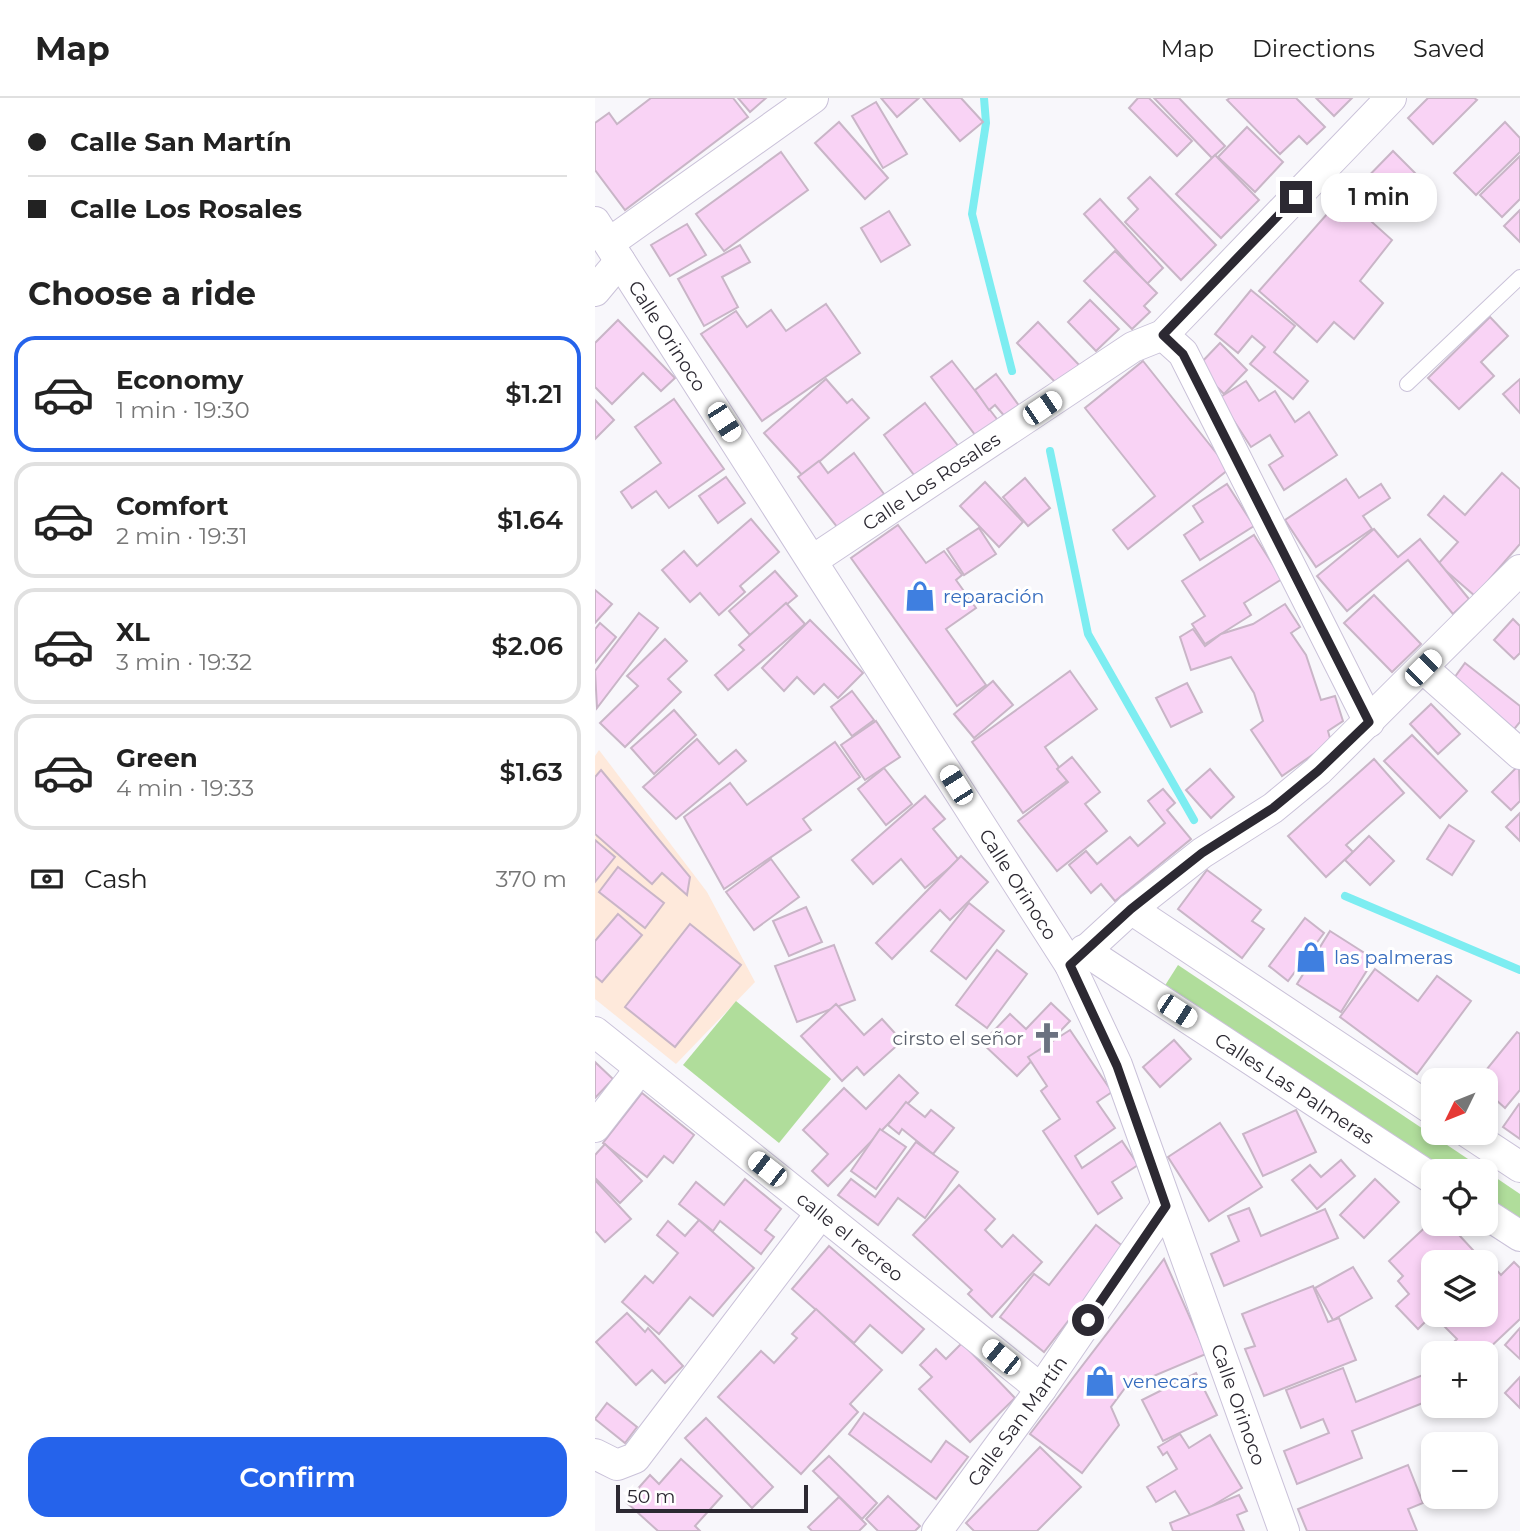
<!DOCTYPE html>
<meta charset="utf-8">
<style>
:root{--surface:#fff;--page:#f2f2f2;--text:#222;--muted:#767676;--line:#e0e0e0;--accent:#2563eb}
body{margin:0;font-family:Montserrat,sans-serif;background:var(--page);color:var(--text);height:100vh;display:flex;flex-direction:column;font-size:26px;white-space:nowrap}
*{box-sizing:border-box;margin:0}
p{font-size:23px;color:var(--muted)}
.icon{flex:none;width:38px;height:38px;fill:none;stroke:currentColor;stroke-width:2;stroke-linecap:round;stroke-linejoin:round}
.map{position:relative;flex:1;overflow:hidden}
.panel{display:flex;flex-direction:column;background:var(--surface);width:595px}
.panel>*{flex:none}
.guide{display:grid;align-content:center;height:154px;padding:0 28px;background:var(--surface)}
.needle{width:46px;rotate:227deg}
.buttons{position:absolute;left:826px;top:970px;display:grid;gap:14px}
.buttons a{display:grid;place-items:center;width:77px;height:77px;border-radius:14px;background:var(--surface);box-shadow:0 4px 10px #0003;font-size:35px}
.scale{position:absolute;left:21px;bottom:18px;width:192px;box-sizing:border-box;padding-left:7px;border:4px solid #2c2932;border-top:0;font-size:19px;line-height:24px;white-space:nowrap;color:#2c2932;-webkit-text-stroke:5px #fff;paint-order:stroke}
.end{position:absolute;width:32px;height:32px;margin:-16px;border:9px solid #2c2932;background:#fff;box-shadow:0 0 0 4px #fff}
.from{border-radius:50%}
.bubble{position:absolute;height:49px;border-radius:21px;background:var(--surface);box-shadow:0 4px 10px #0003;font-size:23px;font-weight:600;line-height:49px;text-align:center}
.car{position:absolute;width:21px;height:42px;margin:-21px -10px;border-radius:9px;box-shadow:0 0 5px 2px #0007;background:linear-gradient(#fff 24%,#345 0 40%,#fff 0 76%,#345 0 86%,#fff 0)}
.guide b{display:flex;align-items:center;gap:24px;height:66px;font-size:26px}
.guide b+b{border-top:2px solid var(--line)}
.guide i{width:18px;height:18px;background:var(--text)}
ul{padding:0;list-style:none}
li{display:flex;align-items:center;gap:21px;height:116px;margin:0 14px 10px;padding:0 14px;border:4px solid var(--line);border-radius:21px}
li div{flex:1}
li b{display:block;font-size:26px}
li em{font-style:normal;font-weight:600}
li.on{border-color:var(--accent)}
li>.icon{width:63px;height:63px;stroke-width:1.5}
h2{padding:0 28px;font-size:32px;line-height:84px}
.pay{display:flex;align-items:center;gap:18px;height:77px;padding:0 28px;font-size:26px}
.pay p{margin-inline-start:auto}
.cta{display:flex;gap:14px;margin-top:auto;padding:14px 28px}
.cta a{flex:1;height:80px;border-radius:21px;background:var(--accent);color:#fff;font-size:28px;font-weight:600;line-height:80px;text-align:center}
header{display:flex;align-items:center;gap:42px;box-sizing:border-box;height:98px;padding:0 35px;background:var(--surface);border-bottom:2px solid var(--line)}
header strong{font-size:33px}
nav{display:flex;gap:38px;margin-inline-start:auto;font-size:24px}
main{display:flex;flex:1;min-height:0}
.map>svg:first-child{display:block}
</style>
<header>
<strong>Map</strong>
<nav><a>Map</a><a>Directions</a><a>Saved</a></nav>
</header>
<main>
<section class="panel">
<div class="guide">
<b><i class="from"></i>Calle San Martín</b>
<b><i></i>Calle Los Rosales</b>
</div>
<h2>Choose a ride</h2>
<ul>
<li class="on"><svg class="icon" aria-label="car" viewBox="0 0 24 24"><path d="M5 17H2v-5l4-1 3-4h7l3 4 3 1v5h-3M9 17h6M6 11h13"/><circle cx="7" cy="17" r="2"/><circle cx="17" cy="17" r="2"/></svg><div><b>Economy</b><p>1 min · 19:30</p></div><em>$1.21</em></li>
<li><svg class="icon" aria-label="car" viewBox="0 0 24 24"><path d="M5 17H2v-5l4-1 3-4h7l3 4 3 1v5h-3M9 17h6M6 11h13"/><circle cx="7" cy="17" r="2"/><circle cx="17" cy="17" r="2"/></svg><div><b>Comfort</b><p>2 min · 19:31</p></div><em>$1.64</em></li>
<li><svg class="icon" aria-label="car" viewBox="0 0 24 24"><path d="M5 17H2v-5l4-1 3-4h7l3 4 3 1v5h-3M9 17h6M6 11h13"/><circle cx="7" cy="17" r="2"/><circle cx="17" cy="17" r="2"/></svg><div><b>XL</b><p>3 min · 19:32</p></div><em>$2.06</em></li>
<li><svg class="icon" aria-label="car" viewBox="0 0 24 24"><path d="M5 17H2v-5l4-1 3-4h7l3 4 3 1v5h-3M9 17h6M6 11h13"/><circle cx="7" cy="17" r="2"/><circle cx="17" cy="17" r="2"/></svg><div><b>Green</b><p>4 min · 19:33</p></div><em>$1.63</em></li>
</ul>
<div class="pay"><svg class="icon" aria-label="cash" viewBox="0 0 24 24"><path d="M3 7h18v10H3z"/><circle cx="12" cy="12" r="2"/></svg>Cash<p>370 m</p></div>
<div class="cta"><a>Confirm</a></div>
</section>
<div class="map">
<svg width="925" height="1433" viewBox="0 0 925 1433">
<rect width="100%" height="100%" fill="#f8f7fb"/>
<path fill="#fee9db" d="M4,652L112,794L160,884L81,966L0,901V658Z"/>
<g fill="#b0dd9b">
<path d="M583,867L891,1073H844L569,889Z"/>
<path d="M141,903L236,981L184,1045L88,967Z"/>
<path d="M891,1073L925,1096V1127L891,1104Z"/>
</g>
<g fill="none" stroke-linecap="round" stroke-linejoin="round">
<g stroke="#7dedf1" stroke-width="8">
<path d="M389,0L391,25L377,116L417,273"/>
<path d="M455,353L493,536L599,722"/>
<path d="M750,798L925,872"/>
</g>
</g>
<g fill="#f9d3f5" stroke="#c9b5c7" stroke-width="2">
<path d="M56,0H138L153,19L30,112L0,72V25L14,15L22,26Z"/>
<path d="M143,0H171L155,14Z"/>
<path d="M286,0H324L302,19Z"/>
<path d="M328,0H366L388,24L365,43Z"/>
<path d="M543,0H554L597,43L582,58L534,10Z"/>
<path d="M559,0H584L630,48L617,60Z"/>
<path d="M635,0H701L730,29L712,46L704,38L685,56L632,2Z"/>
<path d="M721,0H757L739,18Z"/>
<path d="M833,0H879L882,2L838,46L813,20Z"/>
<path d="M281,4L312,56L288,70L257,18Z"/>
<path d="M244,24L293,80L270,101L220,45Z"/>
<path d="M910,24L925,40V54L881,97L859,75Z"/>
<path d="M652,29L688,64L660,94L623,59Z"/>
<path d="M798,53L824,79L785,119L759,93Z"/>
<path d="M186,54L213,92L129,153L101,116Z"/>
<path d="M620,57L664,102L626,140L581,96Z"/>
<path d="M925,58V101L907,119L885,97Z"/>
<path d="M555,79L621,147L586,182L530,124L543,111L533,100Z"/>
<path d="M748,98L797,142L765,183L788,205L759,241L739,224L722,244L664,193Z"/>
<path d="M505,101L568,170L552,186L489,116Z"/>
<path d="M925,112V144L909,128Z"/>
<path d="M294,113L315,147L286,164L266,130Z"/>
<path d="M92,126L111,157L75,178L56,147Z"/>
<path d="M145,147L155,164L127,179L143,209L109,228L83,181Z"/>
<path d="M520,153L562,195L549,208L555,214L537,231L489,183Z"/>
<path d="M656,192L700,228L679,254L713,283L698,301L655,266L670,249L657,238L643,255L620,236Z"/>
<path d="M495,202L524,231L501,253L473,224Z"/>
<path d="M231,206L265,255L167,323L106,236L141,213L152,229L176,212L191,233Z"/>
<path d="M895,219L913,238L886,264L899,278L864,311L833,280Z"/>
<path d="M23,222L80,280L66,293L48,275L17,306L0,289V245Z"/>
<path d="M443,224L486,269L465,289L422,245Z"/>
<path d="M625,245L652,272L629,296L602,269Z"/>
<path d="M357,263L405,325L384,342L336,279Z"/>
<path d="M548,263L634,371L533,451L518,432L560,398L490,310Z"/>
<path d="M401,276L425,309L411,320L400,307L394,312L380,292Z"/>
<path d="M231,281L252,305L257,301L274,320L208,378L169,335Z"/>
<path d="M925,281V315L908,296Z"/>
<path d="M651,283L664,303L680,293L700,324L714,314L742,357L689,392L674,367L688,358L675,337L656,349L624,300Z"/>
<path d="M79,301L129,371L74,410L61,393L37,410L26,394L66,365L40,329Z"/>
<path d="M0,302L19,322L0,341Z"/>
<path d="M330,305L364,349L322,381L289,337Z"/>
<path d="M259,355L289,396L243,430L203,379L224,363L233,375Z"/>
<path d="M907,375L925,391V446L880,498L843,466L863,444L833,417L849,398L870,417Z"/>
<path d="M131,379L150,405L123,425L104,398Z"/>
<path d="M430,380L455,410L433,428L408,399Z"/>
<path d="M751,381L764,400L786,386L795,400L768,418L777,431L721,469L690,422Z"/>
<path d="M390,384L428,424L404,449L365,408Z"/>
<path d="M632,386L659,428L605,462L589,437L608,424L598,408Z"/>
<path d="M156,421L184,454L145,488L150,494L124,517L105,495L95,504L67,472L89,453L102,468Z"/>
<path d="M303,427L331,465L349,453L367,477L361,482L381,510L351,531L391,587L362,608L256,460Z"/>
<path d="M384,430L401,456L369,477L352,451Z"/>
<path d="M779,431L803,459L825,441L874,501L858,516L813,462L752,513L722,478Z"/>
<path d="M659,437L687,481L649,505L656,517L610,546L597,526L610,518L587,483Z"/>
<path d="M180,473L202,498L155,537L134,513Z"/>
<path d="M0,492L17,506L0,525Z"/>
<path d="M779,497L826,546L797,574L749,525Z"/>
<path d="M191,505L210,526L133,592L120,577L149,552L144,547Z"/>
<path d="M690,506L705,529L696,535L711,557L726,602L740,598L748,623L733,633L736,644L687,678L656,632L668,623L659,595L636,559L596,572L585,539L598,531L610,548L626,536L658,526Z"/>
<path d="M44,515L63,530L2,610L0,573Z"/>
<path d="M918,521L925,528V555L919,561L899,542Z"/>
<path d="M215,522L268,575L243,600L229,586L219,596L202,579L189,593L167,570Z"/>
<path d="M5,525L21,539L0,565V531Z"/>
<path d="M70,541L92,563L73,581L86,594L30,649L5,625L43,588L32,578Z"/>
<path d="M870,565L925,608V624L916,635L854,587Z"/>
<path d="M475,573L502,611L450,649L473,682L428,715L377,644Z"/>
<path d="M398,583L418,607L379,640L359,616Z"/>
<path d="M592,585L607,614L576,629L561,600Z"/>
<path d="M257,593L279,622L257,638L236,609Z"/>
<path d="M836,606L865,636L843,656L815,626Z"/>
<path d="M79,612L101,637L59,676L36,650Z"/>
<path d="M281,623L305,659L270,682L246,647Z"/>
<path d="M817,637L872,693L845,720L789,663Z"/>
<path d="M102,641L124,666L141,652L151,663L81,721L48,689Z"/>
<path d="M240,644L265,679L208,721L216,732L129,791L89,719L135,685L152,707Z"/>
<path d="M477,659L505,694L490,706L512,733L462,773L423,723L473,684L462,671Z"/>
<path d="M779,661L809,695L751,747L758,754L731,779L693,738Z"/>
<path d="M924,667L925,703L916,712L897,694Z"/>
<path d="M289,670L317,706L291,727L263,691Z"/>
<path d="M615,671L639,699L616,720L591,692Z"/>
<path d="M6,672L95,779L92,797L67,775L57,786L0,736V679Z"/>
<path d="M568,691L580,705L572,712L596,741L520,803L506,786L496,795L474,767L491,753L502,766L535,739L543,748L570,725L553,703Z"/>
<path d="M330,698L350,721L338,731L364,762L330,790L306,761L278,786L257,762Z"/>
<path d="M925,715V743L911,729Z"/>
<path d="M854,727L879,743L857,777L832,761Z"/>
<path d="M774,738L799,763L775,787L750,762Z"/>
<path d="M0,742L20,759L0,784Z"/>
<path d="M366,758L393,784L355,822L345,812L297,861L281,845Z"/>
<path d="M176,761L204,799L159,832L131,794Z"/>
<path d="M23,769L69,805L50,830L4,794Z"/>
<path d="M612,772L666,812L657,823L669,831L647,860L583,811Z"/>
<path d="M374,805L409,833L371,881L336,853Z"/>
<path d="M211,809L227,844L194,858L178,823Z"/>
<path d="M23,816L47,837L7,884L0,878V843Z"/>
<path d="M710,820L729,835L693,883L674,868Z"/>
<path d="M95,826L146,867L80,949L30,909Z"/>
<path d="M735,833L779,861L746,914L702,886Z"/>
<path d="M239,847L260,902L202,924L180,868Z"/>
<path d="M402,852L432,876L392,930L361,907Z"/>
<path d="M780,871L823,903L842,878L876,903L822,976L745,919Z"/>
<path d="M456,905L475,923L422,978L387,945L415,916L431,931Z"/>
<path d="M241,906L269,937L287,921L307,943L269,977L262,969L247,983L206,938Z"/>
<path d="M475,932L517,994L502,1004L520,1030L480,1058L487,1070L527,1043L543,1067L517,1084L527,1100L503,1116L448,1033L465,1021L446,993L452,988L433,959Z"/>
<path d="M922,934L925,936V992L910,1010L900,1001L891,1012V982H883Z"/>
<path d="M579,942L596,961L565,989L548,969Z"/>
<path d="M0,964L18,981L0,1000Z"/>
<path d="M304,977L323,995L233,1088L217,1073L233,1056L208,1032L249,990L271,1011Z"/>
<path d="M47,995L99,1037L78,1065L69,1058L52,1079L8,1045Z"/>
<path d="M311,1004L330,1019L336,1012L359,1030L338,1056L307,1031L304,1036L293,1027Z"/>
<path d="M924,1006L925,1007V1041L908,1029Z"/>
<path d="M701,1012L721,1054L668,1078L648,1036Z"/>
<path d="M625,1025L667,1089L614,1123L573,1059Z"/>
<path d="M285,1031L311,1049L281,1091L256,1073Z"/>
<path d="M321,1044L363,1074L330,1120L303,1100L283,1127L243,1097L256,1081L280,1099Z"/>
<path d="M10,1046L47,1083L25,1105L0,1080V1057Z"/>
<path d="M746,1062L760,1078L722,1111L697,1082L715,1067L726,1079Z"/>
<path d="M150,1081L186,1111L170,1132L179,1139L166,1156L125,1123L118,1133L84,1106L101,1084L129,1107Z"/>
<path d="M780,1081L804,1104L769,1140L745,1117Z"/>
<path d="M0,1082L36,1121L10,1144L0,1133Z"/>
<path d="M364,1087L400,1121L390,1132L407,1149L418,1137L447,1164L397,1219L373,1196L377,1192L318,1137Z"/>
<path d="M654,1110L666,1138L730,1111L743,1140L629,1188L616,1156L644,1143L633,1118Z"/>
<path d="M104,1122L159,1170L118,1218L95,1199L64,1236L27,1204L50,1178L58,1185L83,1155L62,1137L73,1123L90,1138Z"/>
<path d="M838,1122V1125H853L889,1164H838V1216L823,1231L801,1208L814,1196L803,1183L808,1178L794,1163Z"/>
<path d="M501,1127L530,1150L449,1254L405,1219L439,1176L454,1187Z"/>
<path d="M234,1148L329,1231L307,1255L275,1227L259,1245L197,1191Z"/>
<path d="M569,1161L611,1256L530,1290L516,1309L524,1327L487,1375L435,1336Z"/>
<path d="M919,1164L925,1170V1221L889,1255H848L862,1241L839,1218L891,1216V1169L895,1165L906,1177Z"/>
<path d="M758,1169L777,1200L738,1222L720,1190Z"/>
<path d="M718,1188L733,1224L744,1220L761,1262L669,1298L650,1251L660,1248L647,1216Z"/>
<path d="M221,1211L287,1272L255,1306L263,1314L206,1376L123,1299L166,1253L179,1265L202,1240L197,1236Z"/>
<path d="M32,1215L50,1234L53,1230L88,1268L70,1285L57,1272L41,1287L1,1244Z"/>
<path d="M925,1230V1261L910,1247Z"/>
<path d="M367,1245L420,1300L375,1344L324,1291L337,1279L325,1267L341,1251L351,1261Z"/>
<path d="M748,1270L761,1304L838,1273V1301L757,1333L767,1360L702,1386L689,1353L734,1335L728,1321L706,1330L691,1292Z"/>
<path d="M601,1275L622,1317L568,1343L547,1302Z"/>
<path d="M925,1279V1310L910,1295Z"/>
<path d="M12,1305L42,1329L30,1345L0,1321Z"/>
<path d="M269,1315L336,1364L351,1343L373,1359L341,1401L254,1336Z"/>
<path d="M111,1320L178,1389L157,1410L90,1340Z"/>
<path d="M585,1336L594,1350L615,1337L647,1390L597,1420L580,1393L561,1404L552,1389L582,1371L572,1354L568,1357L563,1349Z"/>
<path d="M445,1349L486,1389L442,1433H379L371,1425Z"/>
<path d="M234,1358L282,1405L267,1421L218,1373Z"/>
<path d="M86,1361L127,1398L100,1428L105,1433H63L31,1404L55,1377L64,1386Z"/>
<path d="M813,1367L828,1405L813,1411L822,1433H712L703,1411Z"/>
<path d="M644,1397L652,1413L642,1417L649,1433H578L575,1425Z"/>
<path d="M293,1398L325,1428L320,1433H283L271,1421Z"/>
<path d="M244,1399L271,1426L264,1433H217L213,1429Z"/>
</g>
<g fill="none" stroke-linecap="round" stroke-linejoin="round">
<defs>
<path id="lane" d="M812,286L925,179"/>
<g id="street">
<path id="s1" d="M0,124L475,867L522,967L689,1433"/>
<path d="M14,145L218,0"/>
<path d="M0,193L25,163"/>
<path d="M568,237L588,255L774,624"/>
<path id="s2" d="M218,462L538,249L568,237L796,0"/>
<path d="M828,570L925,656"/>
<path d="M536,811L838,1012"/>
<path id="s3" d="M489,852L838,1081"/>
<path d="M475,867L536,811L607,755L678,710L723,673L925,472"/>
<path id="s4" d="M0,934L446,1291"/>
<path d="M0,1029L45,971"/>
<path d="M872,1034L925,1069"/>
<path d="M891,1116L925,1138"/>
<path d="M0,1356L22,1367L40,1360L226,1115"/>
<path id="s5" d="M342,1433L446,1291L571,1108"/>
</g>
</defs>
<use href="#lane" stroke="#cac2d9" stroke-width="16"/>
<use href="#street" stroke="#cac2d9" stroke-width="32"/>
<use href="#lane" stroke="#fff" stroke-width="14"/>
<use href="#street" stroke="#fff" stroke-width="30"/>
</g>
<g fill="none" stroke-linecap="round" stroke-linejoin="round">
<path stroke="#2c2932" stroke-width="9" d="M493,1222L571,1108L522,968L475,867L536,811L607,755L678,710L723,673L774,624L588,256L568,237L701,99"/>
</g>
<defs>
<symbol id="shop-bare" viewBox="-9 -9 18 18"><path d="M-5-2.5h2.3a2.7 3.5 0 0 1 5.4 0H5L5.5 6h-11ZM-1.5-2.5h3a1.5 2.3 0 0 0-3 0Z" fill="#3f7fe0" stroke="#fff" stroke-width="2.5" paint-order="stroke"/></symbol>
<symbol id="church-bare" viewBox="-9 -9 18 18"><path d="M-1.2-6h2.4v3.5h3.3v2.4h-3.3V6h-2.4V-.1h-3.3v-2.4h3.3Z" fill="#6b7280" stroke="#fff" stroke-width="2.5" paint-order="stroke"/></symbol>
</defs>
<g fill-rule="evenodd">
<use href="#shop-bare" x="303" y="476" width="44" height="44"/>
<use href="#shop-bare" x="694" y="837" width="44" height="44"/>
<use href="#church-bare" x="430" y="918" width="44" height="44"/>
<use href="#shop-bare" x="483" y="1261" width="44" height="44"/>
</g>
<g text-anchor="middle" dominant-baseline="central" stroke-width="6" stroke-linejoin="round" paint-order="stroke">
<g font-size="19" fill="#2c2932" stroke="#fff">
<text stroke="none"><textPath href="#s1" startOffset="135">Calle Orinoco</textPath></text>
<text stroke="none"><textPath href="#s2" startOffset="142">Calle Los Rosales</textPath></text>
<text stroke="none"><textPath href="#s1" startOffset="786">Calle Orinoco</textPath></text>
<text stroke="none"><textPath href="#s3" startOffset="252">Calles Las Palmeras</textPath></text>
<text stroke="none"><textPath href="#s4" startOffset="327">calle el recreo</textPath></text>
<text stroke="none"><textPath href="#s1" startOffset="1353">Calle Orinoco</textPath></text>
<text stroke="none"><textPath href="#s5" startOffset="136">Calle San Martín</textPath></text>
</g>
<g font-size="19" fill="#366cbe" stroke="#fff" text-anchor="start">
<text x="348" y="498">reparación</text>
<text x="739" y="859">las palmeras</text>
<text x="528" y="1283">venecars</text>
</g>
<g font-size="19" fill="#5b616d" stroke="#fff" text-anchor="end">
<text x="429" y="940">cirsto el señor</text>
</g>
</g>
</svg>
<div class="buttons">
<a><svg class="needle" viewBox="-14 -14 28 28"><path d="M0-13l5 13h-10z" fill="#e53935"/><path d="M0 13l5-13h-10z" fill="#767676"/></svg></a>
<a><svg class="icon" aria-label="locate" viewBox="0 0 24 24"><circle cx="12" cy="12" r="6"/><path d="M12 2v4M12 18v4M2 12h4M18 12h4"/></svg></a>
<a><svg class="icon" aria-label="layers" viewBox="0 0 24 24"><path d="M12 4l9 5-9 5-9-5zM3 14l9 5 9-5"/></svg></a>
<a>+</a>
<a>−</a>
</div>
<div class="scale">50 m</div>
<i class="end from" style="left:493px;top:1222px"></i>
<i class="end" style="left:701px;top:99px"></i>
<div class="bubble" style="left:726px;top:75px;width:116px">1 min</div>
<i class="car" style="left:447px;top:310px;rotate:56deg"></i>
<i class="car" style="left:129px;top:324px;rotate:147deg"></i>
<i class="car" style="left:828px;top:570px;rotate:45deg"></i>
<i class="car" style="left:361px;top:687px;rotate:328deg"></i>
<i class="car" style="left:582px;top:913px;rotate:123deg"></i>
<i class="car" style="left:172px;top:1071px;rotate:308deg"></i>
<i class="car" style="left:406px;top:1259px;rotate:309deg"></i>
</div>
</main>
